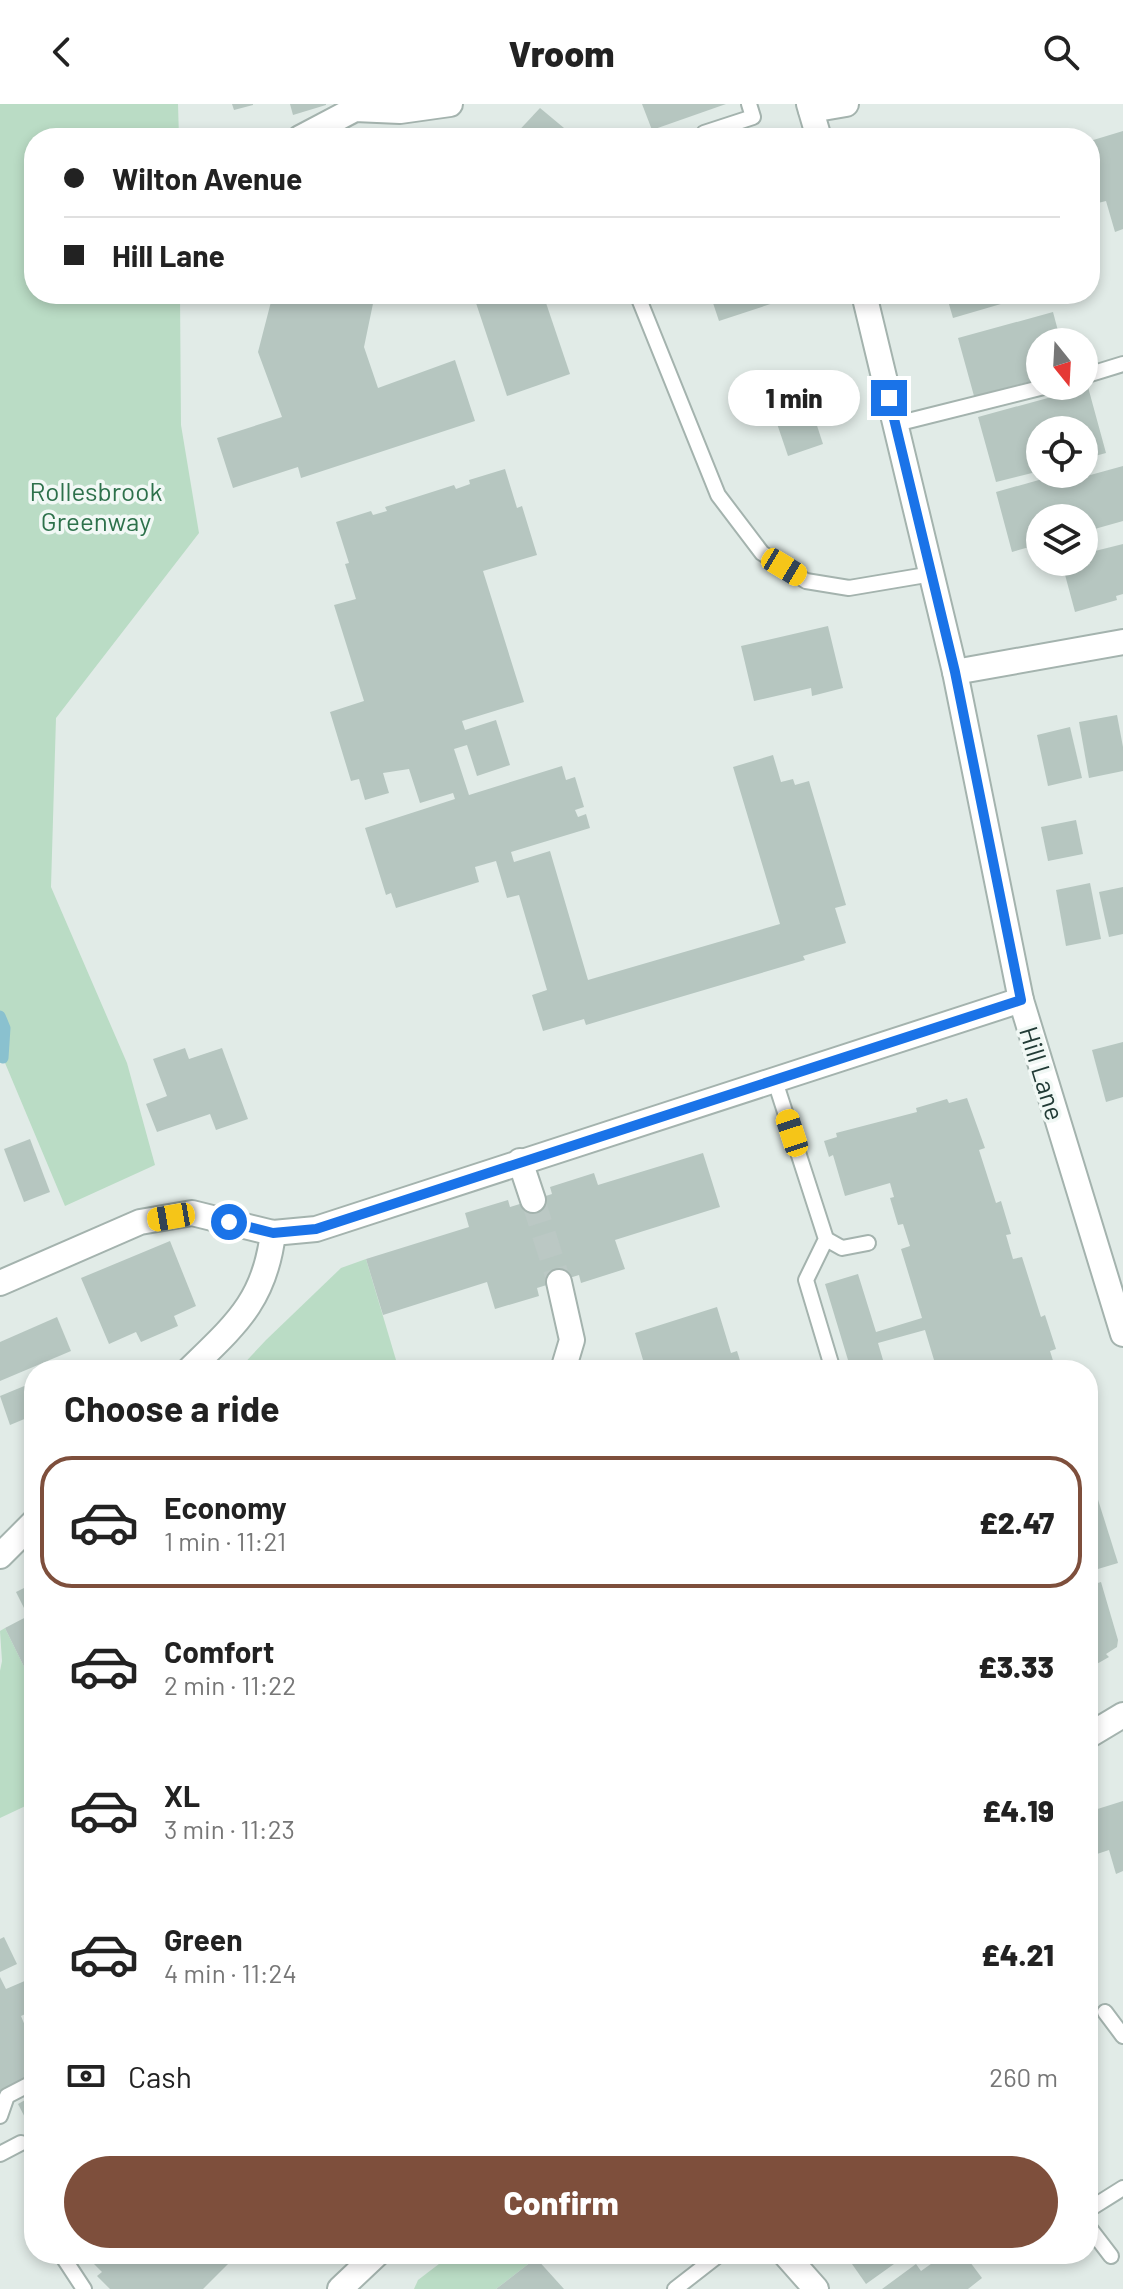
<!DOCTYPE html>
<meta charset="utf-8">
<style>
:root{--surface:#fff;--page:#f6f6f6;--text:#222;--muted:#767676;--line:#e0e0e0;--accent:#7e4f3c}
body{margin:0;font-family:Barlow,sans-serif;background:var(--page);color:var(--text);height:100vh;display:flex;flex-direction:column;font-size:30px;white-space:nowrap}
*{box-sizing:border-box;margin:0}
p{font-size:26px;color:var(--muted)}
.icon{flex:none;width:44px;height:44px;fill:none;stroke:currentColor;stroke-width:2;stroke-linecap:round;stroke-linejoin:round}
.map{position:relative;flex:1;overflow:hidden}
.sheet{position:absolute;left:24px;top:1256px;width:1074px;height:904px;display:flex;flex-direction:column;background:var(--surface);border-radius:32px;box-shadow:0 4px 12px #0003}
.sheet>*{flex:none}
.hud{position:absolute;left:24px;top:24px;width:1076px;height:176px;border-radius:32px;box-shadow:0 4px 12px #0003;display:grid;align-content:center;height:176px;padding:0 40px;background:var(--surface)}
.needle{width:52px;rotate:162deg}
.controls{position:absolute;left:1026px;top:224px;display:grid;gap:16px}
.controls a{display:grid;place-items:center;width:72px;height:72px;border-radius:50%;background:var(--surface);box-shadow:0 4px 12px #0003;font-size:40px}
.end{position:absolute;width:36px;height:36px;margin:-18px;border:10px solid #1a73e8;background:#fff;box-shadow:0 0 0 4px #fff}
.from{border-radius:50%}
.bubble{position:absolute;height:56px;border-radius:28px;background:var(--surface);box-shadow:0 4px 12px #0003;font-size:26px;font-weight:800;line-height:56px;text-align:center}
.car{position:absolute;width:24px;height:48px;margin:-24px -12px;border-radius:10px;box-shadow:0 0 6px 2px #0007;background:linear-gradient(#f5c518 24%,#345 0 40%,#f5c518 0 76%,#345 0 86%,#f5c518 0)}
.hud b{display:flex;align-items:center;gap:28px;height:76px;font-size:30px}
.hud b+b{border-top:2px solid var(--line)}
.hud i{width:20px;height:20px;background:var(--text)}
ul{padding:0;list-style:none}
li{display:flex;align-items:center;gap:24px;height:132px;margin:0 16px 12px;padding:0 24px;border:4px solid transparent;border-radius:32px}
li div{flex:1}
li b{display:block;font-size:30px}
li em{font-style:normal;font-weight:800}
li.current{border-color:var(--accent)}
li>.icon{width:72px;height:72px;stroke-width:1.5}
h2{padding:0 40px;font-size:36px;line-height:96px}
.pay{display:flex;align-items:center;gap:20px;height:88px;padding:0 40px;font-size:30px}
.pay p{margin-inline-start:auto}
.primary-button{display:flex;gap:16px;margin-top:auto;padding:16px 40px}
.primary-button a{flex:1;height:92px;border-radius:48px;background:var(--accent);color:#fff;font-size:32px;font-weight:800;line-height:92px;text-align:center}
header{display:flex;justify-content:space-between;align-items:center;height:104px;padding:0 40px;background:var(--surface);font-size:36px;font-weight:800}
.map>svg:first-child{display:block}
</style>
<header><svg class="icon" aria-label="back" viewBox="0 0 24 24"><path d="M15 5l-7 7 7 7"/></svg>Vroom<svg class="icon" aria-label="search" viewBox="0 0 24 24"><circle cx="10" cy="10" r="6"/><path d="M15 15l6 6"/></svg></header>
<div class="map">
<svg width="1123" height="2185" viewBox="0 0 1123 2185">
<rect width="100%" height="100%" fill="#e1ebe7"/>
<g fill="#badcc5">
<path d="M0,0H178L179,34H34V190H180L181,321L199,429L56,614L51,783L127,959L155,1061L65,1102L0,947Z"/>
<path d="M366,1155L399,1266H238L266,1236L341,1164Z"/>
<path d="M5,1524L34,1583V1698L0,1714V1567L2,1557L0,1527Z"/>
<path d="M452,2150H535L536,2154L496,2185H414L418,2176Z"/>
</g>
<g fill="none" stroke-linecap="round" stroke-linejoin="round">
<path stroke="#8ac1cf" stroke-width="11" d="M0,912L5,924L3,954"/>
</g>
<g fill="#b6c6c0">
<path d="M232,0H253V1L234,6Z"/>
<path d="M290,0H326V1L293,11Z"/>
<path d="M642,0H726L652,26Z"/>
<path d="M540,4L576,34H512Z"/>
<path d="M1123,27V125L1115,128L1106,97L1098,99L1090,72V37Z"/>
<path d="M273,190H375L364,243L378,284L455,256L475,317L301,374L298,363L233,384L217,334L282,313L258,248Z"/>
<path d="M473,190H543L570,270L507,292Z"/>
<path d="M710,190H798V191L719,217Z"/>
<path d="M946,190H1032V191L953,214Z"/>
<path d="M1053,208L1061,238H1040V275L974,292L958,234Z"/>
<path d="M1088,283L1106,349L1084,355V326H1040V367L996,378L978,313Z"/>
<path d="M806,288L823,340L788,352L770,299Z"/>
<path d="M1123,362V417L1084,428V414H1040V440L1012,448L996,388L1060,370H1063L1065,378Z"/>
<path d="M505,365L517,404L522,402L537,451L483,467L524,598L462,617L465,626L496,616L510,661L477,672L467,641L454,645L469,691L562,662L566,676L575,673L584,703L575,706L578,713L586,710L590,724L511,748L514,758L550,747L588,876L780,820L733,663L773,651L781,678L793,675L795,681L809,677L846,801L835,804L846,839L803,852L805,856L586,921L584,915L543,927L532,891L547,886L519,791L507,794L496,757L475,763L479,778L396,804L391,789L386,791L365,724L455,695L453,689L420,699L409,665L383,669L389,689L365,696L359,675L351,677L330,608L364,597L334,501L356,495L345,460L349,459L336,418L371,407L373,411L387,407L385,403L454,381L456,385L470,380L469,376Z"/>
<path d="M1123,440V490L1116,492L1117,496L1075,508L1064,467L1090,460L1087,449Z"/>
<path d="M828,522L843,584L812,592L811,584L754,597L741,542Z"/>
<path d="M1117,611L1123,643V667L1089,674L1079,618Z"/>
<path d="M1070,623L1082,674L1048,682L1037,631Z"/>
<path d="M1076,716L1083,750L1048,757L1041,723Z"/>
<path d="M1090,779L1101,835L1066,842L1056,786Z"/>
<path d="M1123,783V830L1109,833L1099,788Z"/>
<path d="M1123,938V993L1106,998L1092,946Z"/>
<path d="M185,944L189,955L222,944L248,1015L216,1026L210,1010L157,1028L146,1000L167,992L153,955Z"/>
<path d="M967,994L985,1044L979,1046L996,1099L1001,1097L1011,1130L1006,1131L1013,1155L1022,1153L1041,1213L1045,1211L1056,1245L1050,1247L1055,1263L1047,1266H937L925,1226L878,1239L886,1266H851L825,1180L858,1170L876,1228L922,1214L901,1145L910,1142L903,1120L898,1121L890,1094L894,1093L890,1079L845,1092L833,1051L829,1053L824,1037L837,1033L836,1029L917,1008L916,1004L947,995L949,999Z"/>
<path d="M30,1035L50,1088L24,1098L4,1045Z"/>
<path d="M703,1049L720,1103L615,1136L625,1165L581,1179L579,1171L537,1184L539,1192L495,1205L487,1178L383,1211L366,1155L469,1123L465,1109L508,1096L510,1103L533,1096L552,1090L550,1083L594,1069L598,1081Z"/>
<path d="M170,1137L196,1202L174,1212L178,1222L141,1238L136,1228L109,1240L81,1174Z"/>
<path d="M717,1203L731,1249L737,1247L743,1266H646L635,1229Z"/>
<path d="M57,1213L71,1247L0,1277V1238Z"/>
<path d="M34,1278V1311L10,1321L0,1292Z"/>
<path d="M1094,1383L1118,1459L1088,1468V1384Z"/>
<path d="M1101,1478L1118,1536L1117,1543L1106,1550L1109,1553L1088,1565V1482Z"/>
<path d="M34,1479V1583L5,1524L28,1512L16,1488Z"/>
<path d="M1123,1697V1767L1116,1770L1109,1746L1094,1751L1091,1743L1088,1744V1708Z"/>
<path d="M4,1833L17,1860L0,1868V1835Z"/>
<path d="M0,1873L6,1885L27,1876L34,1893V1906L21,1912L28,1929L34,1926V1969L0,1988Z"/>
<path d="M34,1991V2031L18,2000Z"/>
<path d="M84,2150H238L203,2185H110L97,2172L102,2168Z"/>
<path d="M845,2150H908L866,2180Z"/>
<path d="M945,2150H964L982,2174L968,2185H882L916,2160L921,2167Z"/>
<path d="M536,2154L564,2185H496Z"/>
</g>
<g fill="none" stroke-linecap="round" stroke-linejoin="round">
<path stroke="#bbc8c4" stroke-width="24" stroke-dasharray="24 12" stroke-linecap="butt" d="M533,1096L559,1178"/>
<defs>
<g id="service">
<path d="M704,29L753,13L749,0"/>
<path d="M637,190L718,391L762,449L806,477L849,484L932,470"/>
<path d="M1084,272L1123,260"/>
<path d="M896,320L1048,282"/>
<path d="M775,977L826,1135L806,1176L833,1266"/>
<path d="M826,1135L842,1144L868,1139"/>
<path d="M1105,1908L1123,1932"/>
<path d="M0,2012L7,1992L34,1978"/>
<path d="M0,2050L21,2039"/>
<path d="M1088,2106L1123,2084"/>
<path d="M1088,2122L1111,2152"/>
<path d="M61,2150L84,2185"/>
<path d="M675,2185L720,2150"/>
</g>
<g id="minor">
<path d="M811,6L846,0"/>
<path d="M300,34L355,5L400,7L450,0"/>
<path d="M955,568L1123,538"/>
<path d="M520,1057L533,1096"/>
<path d="M559,1178L572,1236L563,1266"/>
<path d="M0,1179L140,1118L192,1109L273,1129L316,1125L1021,896"/>
<path d="M189,1266C235,1221 265,1197 273,1129"/>
<path d="M0,1452L34,1418"/>
<path d="M785,2150L816,2185"/>
</g>
<g id="tertiary">
<path d="M809,0L819,34"/>
<path d="M864,190L955,568L1021,896L1123,1230"/>
<path d="M1088,1632L1123,1611"/>
<path d="M340,2185L377,2150"/>
</g>
</defs>
<use href="#service" stroke="#a4b3ae" stroke-width="18"/>
<use href="#minor" stroke="#a4b3ae" stroke-width="28"/>
<use href="#tertiary" stroke="#a4b3ae" stroke-width="28"/>
<use href="#service" stroke="#fff" stroke-width="14"/>
<use href="#minor" stroke="#fff" stroke-width="24"/>
<use href="#tertiary" stroke="#fff" stroke-width="24"/>
</g>
<g fill="none" stroke-linecap="round" stroke-linejoin="round">
<path stroke="#1a73e8" stroke-width="10" d="M229,1118L273,1129L316,1125L1021,896L955,568L889,294"/>
</g>
<g text-anchor="middle" dominant-baseline="central" stroke-width="7" stroke-linejoin="round" paint-order="stroke">
<g font-size="26" fill="#2d714b" stroke="#f1f8f5">
<text x="96" y="386">Rollesbrook<tspan x="96" dy="30">Greenway</tspan></text>
</g>
<g font-size="26" fill="#223b36" stroke="#f1f8f5">
<text transform="translate(1043 969) rotate(73)">Hill Lane</text>
</g>
</g>
</svg>
<div class="controls">
<a><svg class="needle" viewBox="-14 -14 28 28"><path d="M0-13l5 13h-10z" fill="#e53935"/><path d="M0 13l5-13h-10z" fill="#767676"/></svg></a>
<a><svg class="icon" aria-label="locate" viewBox="0 0 24 24"><circle cx="12" cy="12" r="6"/><path d="M12 2v4M12 18v4M2 12h4M18 12h4"/></svg></a>
<a><svg class="icon" aria-label="layers" viewBox="0 0 24 24"><path d="M12 4l9 5-9 5-9-5zM3 14l9 5 9-5"/></svg></a>
</div>
<i class="end from" style="left:229px;top:1118px"></i>
<i class="end" style="left:889px;top:294px"></i>
<div class="bubble" style="left:728px;top:266px;width:132px">1 min</div>
<i class="car" style="left:784px;top:463px;rotate:121deg"></i>
<i class="car" style="left:792px;top:1029px;rotate:342deg"></i>
<i class="car" style="left:171px;top:1113px;rotate:260deg"></i>
<div class="hud">
<b><i class="from"></i>Wilton Avenue</b>
<b><i></i>Hill Lane</b>
</div>
<section class="sheet">
<h2>Choose a ride</h2>
<ul>
<li class="current"><svg class="icon" aria-label="car" viewBox="0 0 24 24"><path d="M5 17H2v-5l4-1 3-4h7l3 4 3 1v5h-3M9 17h6M6 11h13"/><circle cx="7" cy="17" r="2"/><circle cx="17" cy="17" r="2"/></svg><div><b>Economy</b><p>1 min · 11:21</p></div><em>£2.47</em></li>
<li><svg class="icon" aria-label="car" viewBox="0 0 24 24"><path d="M5 17H2v-5l4-1 3-4h7l3 4 3 1v5h-3M9 17h6M6 11h13"/><circle cx="7" cy="17" r="2"/><circle cx="17" cy="17" r="2"/></svg><div><b>Comfort</b><p>2 min · 11:22</p></div><em>£3.33</em></li>
<li><svg class="icon" aria-label="car" viewBox="0 0 24 24"><path d="M5 17H2v-5l4-1 3-4h7l3 4 3 1v5h-3M9 17h6M6 11h13"/><circle cx="7" cy="17" r="2"/><circle cx="17" cy="17" r="2"/></svg><div><b>XL</b><p>3 min · 11:23</p></div><em>£4.19</em></li>
<li><svg class="icon" aria-label="car" viewBox="0 0 24 24"><path d="M5 17H2v-5l4-1 3-4h7l3 4 3 1v5h-3M9 17h6M6 11h13"/><circle cx="7" cy="17" r="2"/><circle cx="17" cy="17" r="2"/></svg><div><b>Green</b><p>4 min · 11:24</p></div><em>£4.21</em></li>
</ul>
<div class="pay"><svg class="icon" aria-label="cash" viewBox="0 0 24 24"><path d="M3 7h18v10H3z"/><circle cx="12" cy="12" r="2"/></svg>Cash<p>260 m</p></div>
<div class="primary-button"><a>Confirm</a></div>
</section>
</div>
